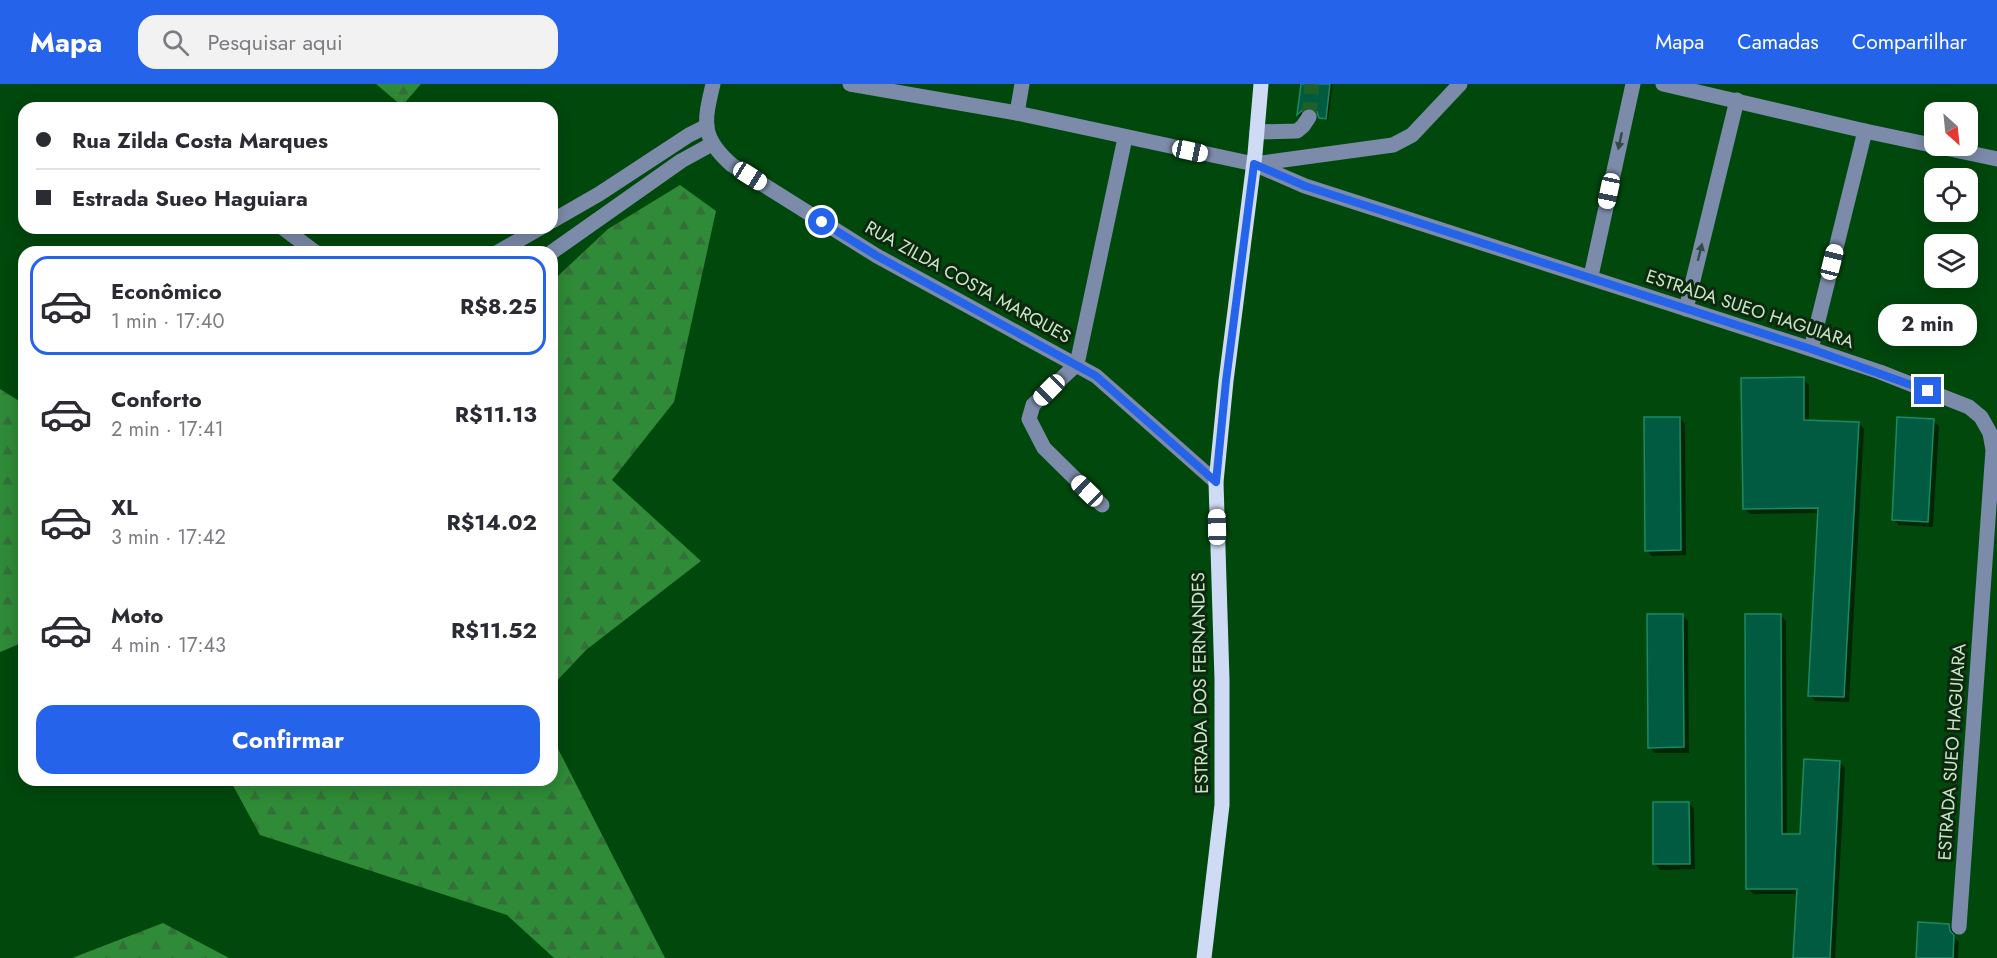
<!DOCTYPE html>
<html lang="pt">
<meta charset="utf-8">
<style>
:root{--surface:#fff;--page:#f2f2f3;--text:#2b2b33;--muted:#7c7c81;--line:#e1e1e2;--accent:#2563eb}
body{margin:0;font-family:Jost,sans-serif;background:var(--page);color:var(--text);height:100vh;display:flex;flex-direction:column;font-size:22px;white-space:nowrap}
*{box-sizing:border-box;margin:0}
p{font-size:20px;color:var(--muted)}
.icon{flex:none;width:33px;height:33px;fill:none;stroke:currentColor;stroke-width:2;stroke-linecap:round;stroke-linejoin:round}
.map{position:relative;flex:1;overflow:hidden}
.drawer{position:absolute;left:18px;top:162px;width:540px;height:540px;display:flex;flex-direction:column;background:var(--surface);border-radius:18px;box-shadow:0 3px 15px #0003}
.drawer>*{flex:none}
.banner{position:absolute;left:18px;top:18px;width:540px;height:132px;border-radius:18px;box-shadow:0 3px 15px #0003;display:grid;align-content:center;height:132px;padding:0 18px;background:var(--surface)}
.needle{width:39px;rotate:153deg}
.controls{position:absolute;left:1924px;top:18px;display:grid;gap:12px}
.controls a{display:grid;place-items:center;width:54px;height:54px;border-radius:12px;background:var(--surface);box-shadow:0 3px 15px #0003;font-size:30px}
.end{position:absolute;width:27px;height:27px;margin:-14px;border:8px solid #2563eb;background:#fff;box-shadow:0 0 0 3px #fff}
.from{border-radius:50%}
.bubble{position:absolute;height:42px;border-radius:18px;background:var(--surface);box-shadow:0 3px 15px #0003;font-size:20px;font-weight:700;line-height:42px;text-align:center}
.car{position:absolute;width:18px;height:36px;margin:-18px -9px;border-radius:8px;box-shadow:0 0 4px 2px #0007;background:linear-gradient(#fff 24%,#345 0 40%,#fff 0 76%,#345 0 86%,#fff 0)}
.banner b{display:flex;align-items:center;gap:21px;height:57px;font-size:22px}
.banner b+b{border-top:2px solid var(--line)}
.banner i{width:15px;height:15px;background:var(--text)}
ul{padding:10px 0 0;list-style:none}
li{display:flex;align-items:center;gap:18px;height:99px;margin:0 12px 9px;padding:0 6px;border:3px solid transparent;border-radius:18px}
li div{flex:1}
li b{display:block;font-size:22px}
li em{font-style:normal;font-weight:700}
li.current{border-color:var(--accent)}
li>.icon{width:54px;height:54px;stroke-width:1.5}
.primary-button{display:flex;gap:12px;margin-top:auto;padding:12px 18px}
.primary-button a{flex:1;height:69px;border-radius:18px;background:var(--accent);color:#fff;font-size:24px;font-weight:700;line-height:69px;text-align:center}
header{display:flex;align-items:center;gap:36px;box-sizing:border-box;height:84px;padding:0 30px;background:var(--accent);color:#fff}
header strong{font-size:28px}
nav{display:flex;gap:33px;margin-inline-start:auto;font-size:21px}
.search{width:420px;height:54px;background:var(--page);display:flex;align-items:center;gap:15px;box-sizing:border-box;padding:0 21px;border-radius:18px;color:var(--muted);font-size:22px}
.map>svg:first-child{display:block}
</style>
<header>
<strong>Mapa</strong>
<div class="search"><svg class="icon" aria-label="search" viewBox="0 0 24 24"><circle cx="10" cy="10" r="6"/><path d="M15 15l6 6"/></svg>Pesquisar aqui</div>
<nav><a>Mapa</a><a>Camadas</a><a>Compartilhar</a></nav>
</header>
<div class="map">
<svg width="1997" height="874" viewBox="0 0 1997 874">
<defs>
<pattern id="forest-firs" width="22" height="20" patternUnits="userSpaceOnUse" patternTransform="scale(1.5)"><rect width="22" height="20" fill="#2f8b37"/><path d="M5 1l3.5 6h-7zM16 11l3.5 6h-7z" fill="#346f39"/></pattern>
</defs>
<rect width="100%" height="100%" fill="#01480d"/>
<g fill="url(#forest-firs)">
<path d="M376,0H421L402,22Z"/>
<path d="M680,101L716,127L674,318L612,396L701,477L586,566L552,602V230L558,192L608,145Z"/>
<path d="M0,305L24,320V558L0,568Z"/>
<path d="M552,653L665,874H554L507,831L260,751L230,696H552Z"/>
<path d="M163,839L229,874H72Z"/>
</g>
<g fill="#0007">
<path d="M1302,0H1333L1328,36H1323L1319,29L1314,25L1307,26L1300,33L1298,31Z"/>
<path d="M1803,295L1809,301V337L1859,339L1864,345L1849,618L1815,617L1810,611L1820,429L1750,430L1744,424Z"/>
<path d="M1680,334L1685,340L1686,471L1652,472L1646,466Z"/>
<path d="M1933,337L1939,342L1933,443L1899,441L1893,435Z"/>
<path d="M1781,531L1786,537L1787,752H1801L1840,678L1845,684L1835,874H1795L1798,810H1754L1748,805Z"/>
<path d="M1683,532L1688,537L1689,669H1655L1649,663Z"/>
<path d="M1689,719L1694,725L1695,785L1660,786L1655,780Z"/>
<path d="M1949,841L1955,847V854L1959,858L1958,874H1918Z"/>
</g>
<g fill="#015b40" stroke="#1d8964" stroke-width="1.5">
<path d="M1301,0H1330L1326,35L1319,34L1317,28L1310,23L1304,25L1297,31Z"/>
<path d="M1804,293V336L1859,338L1844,613L1808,612L1818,424L1743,425L1741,294Z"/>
<path d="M1644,333H1680L1681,466L1645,467Z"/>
<path d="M1897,333L1934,335L1928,438L1892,436Z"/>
<path d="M1647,530H1683L1684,663L1648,664Z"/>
<path d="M1745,530H1781L1782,750H1800L1804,675L1840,677L1830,874H1793L1797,805H1746Z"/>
<path d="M1653,718H1689L1690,780H1653Z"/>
<path d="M1918,838L1949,840L1950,847L1954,851L1953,874H1916Z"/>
</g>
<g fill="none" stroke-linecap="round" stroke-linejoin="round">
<path stroke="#1f6029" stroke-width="15" stroke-dasharray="15 8" stroke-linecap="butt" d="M1309,33L1312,0"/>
<g stroke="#7c8baa" stroke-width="15">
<path d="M713,0C704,38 700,53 732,81L877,172L1096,292L1216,398"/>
<path d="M850,0L1017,29L1254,80L1305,102L1811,265L1880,288L1969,323L1981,333L1990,349L1993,366L1959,843"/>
<path d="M1663,0L1865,47L1997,75"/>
<path d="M1017,29L1022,0"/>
<path d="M1257,48L1297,47L1303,42L1309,33"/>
<path d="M1255,80L1393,61L1412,51L1460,0"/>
<path d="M552,137L599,110L689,51L707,42"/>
<path d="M283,144L315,168"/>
<path d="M498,168L540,144"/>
<path d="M552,168L681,77L712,60"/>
<path d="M1591,192L1633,0"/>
<path d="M1686,225L1737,16"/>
<path d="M1811,265L1865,47"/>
<path d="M1102,421L1044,364L1029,335L1033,321L1077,280L1125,54"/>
</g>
<path stroke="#cfdbf5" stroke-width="15" d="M1204,874L1222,721V596L1216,398L1226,297L1255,70L1261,0"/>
</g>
<defs><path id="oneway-solid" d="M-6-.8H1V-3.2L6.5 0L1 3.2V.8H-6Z" transform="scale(1.5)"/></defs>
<g fill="#344b45">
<use href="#oneway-solid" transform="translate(1620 57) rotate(102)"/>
<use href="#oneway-solid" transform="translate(1700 168) rotate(-76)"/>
</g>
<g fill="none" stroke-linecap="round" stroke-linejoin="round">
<path stroke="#2563eb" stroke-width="8" d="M822,138L877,172L1096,292L1216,398L1226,297L1254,80L1305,102L1811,265L1928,307"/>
</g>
<g text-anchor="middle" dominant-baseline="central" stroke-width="6" stroke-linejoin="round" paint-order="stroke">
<g font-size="18" fill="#c9e8c8" stroke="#0e280f">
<text transform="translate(968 198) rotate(29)">RUA ZILDA COSTA MARQUES</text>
<text transform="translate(1750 225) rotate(18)">ESTRADA SUEO HAGUIARA</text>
<text transform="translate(1200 599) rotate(-91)">ESTRADA DOS FERNANDES</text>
<text transform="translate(1952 668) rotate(-86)">ESTRADA SUEO HAGUIARA</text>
</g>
</g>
</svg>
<div class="controls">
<a><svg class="needle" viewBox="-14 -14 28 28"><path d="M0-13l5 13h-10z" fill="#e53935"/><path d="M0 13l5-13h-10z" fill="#7c7c81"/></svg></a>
<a><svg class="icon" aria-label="locate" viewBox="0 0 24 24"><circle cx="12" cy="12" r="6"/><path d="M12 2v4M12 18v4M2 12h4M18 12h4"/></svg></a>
<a><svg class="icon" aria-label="layers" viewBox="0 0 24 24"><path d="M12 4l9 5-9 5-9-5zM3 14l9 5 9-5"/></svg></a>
</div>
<i class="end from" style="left:822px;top:138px"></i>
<i class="end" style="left:1928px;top:307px"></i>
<div class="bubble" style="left:1878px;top:220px;width:99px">2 min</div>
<i class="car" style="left:1190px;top:67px;rotate:102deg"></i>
<i class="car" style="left:750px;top:92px;rotate:122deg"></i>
<i class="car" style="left:1609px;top:107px;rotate:192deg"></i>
<i class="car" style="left:1832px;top:178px;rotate:14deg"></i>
<i class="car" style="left:1049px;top:306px;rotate:225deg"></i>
<i class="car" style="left:1087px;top:407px;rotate:314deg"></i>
<i class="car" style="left:1217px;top:443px;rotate:359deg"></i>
<div class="banner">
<b><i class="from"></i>Rua Zilda Costa Marques</b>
<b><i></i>Estrada Sueo Haguiara</b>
</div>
<section class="drawer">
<ul>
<li class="current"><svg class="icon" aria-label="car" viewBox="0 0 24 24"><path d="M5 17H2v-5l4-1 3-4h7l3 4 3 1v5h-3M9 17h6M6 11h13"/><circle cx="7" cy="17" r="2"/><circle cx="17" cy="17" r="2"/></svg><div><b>Econômico</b><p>1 min · 17:40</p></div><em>R$8.25</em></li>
<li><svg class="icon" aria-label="car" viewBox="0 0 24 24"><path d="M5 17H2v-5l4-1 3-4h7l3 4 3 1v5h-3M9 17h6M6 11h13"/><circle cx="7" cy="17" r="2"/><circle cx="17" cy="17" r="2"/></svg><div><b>Conforto</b><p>2 min · 17:41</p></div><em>R$11.13</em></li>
<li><svg class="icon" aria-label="car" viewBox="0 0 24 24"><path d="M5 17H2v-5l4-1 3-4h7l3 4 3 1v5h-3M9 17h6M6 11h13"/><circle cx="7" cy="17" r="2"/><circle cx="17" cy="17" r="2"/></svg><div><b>XL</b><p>3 min · 17:42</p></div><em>R$14.02</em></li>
<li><svg class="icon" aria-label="car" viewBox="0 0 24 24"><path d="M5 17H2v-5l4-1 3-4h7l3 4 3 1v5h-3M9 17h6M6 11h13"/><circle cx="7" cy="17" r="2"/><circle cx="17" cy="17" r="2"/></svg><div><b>Moto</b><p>4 min · 17:43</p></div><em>R$11.52</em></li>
</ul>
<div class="primary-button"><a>Confirmar</a></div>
</section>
</div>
